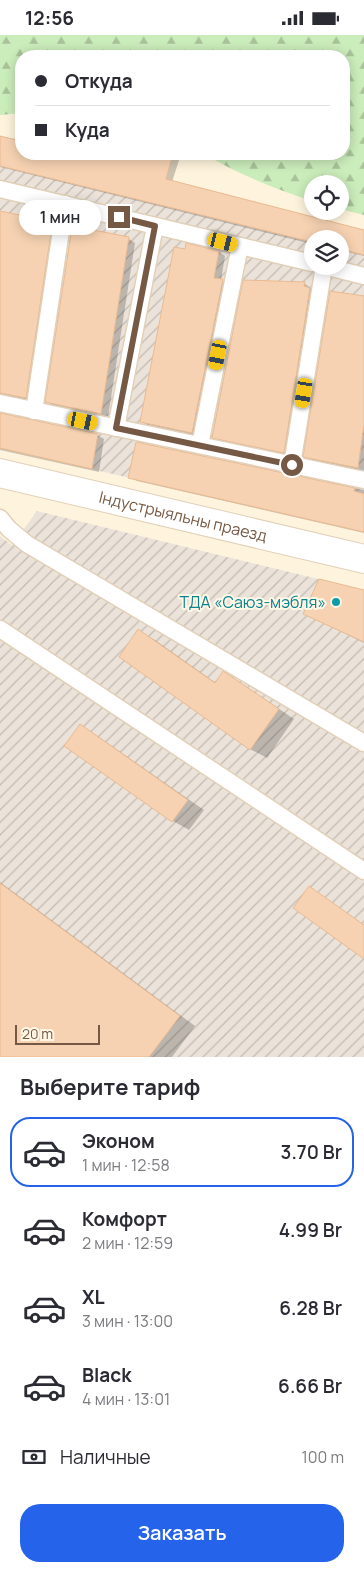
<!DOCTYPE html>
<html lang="ru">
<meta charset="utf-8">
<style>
:root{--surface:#fff;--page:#f2f2f3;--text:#2b2b33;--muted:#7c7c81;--line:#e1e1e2;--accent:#2563eb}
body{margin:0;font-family:Manrope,sans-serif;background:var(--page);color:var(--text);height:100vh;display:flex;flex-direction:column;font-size:19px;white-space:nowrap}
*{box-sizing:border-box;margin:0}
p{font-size:16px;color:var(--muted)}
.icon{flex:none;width:28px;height:28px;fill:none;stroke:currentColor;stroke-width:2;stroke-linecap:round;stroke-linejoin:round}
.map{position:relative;height:1022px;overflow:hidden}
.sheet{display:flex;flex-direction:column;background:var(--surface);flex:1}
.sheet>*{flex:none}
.banner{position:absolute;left:15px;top:15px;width:335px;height:110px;border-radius:20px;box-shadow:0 2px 12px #0003;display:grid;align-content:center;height:110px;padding:0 20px;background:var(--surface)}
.buttons{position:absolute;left:304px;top:140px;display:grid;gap:10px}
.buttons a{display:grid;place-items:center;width:45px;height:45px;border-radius:50%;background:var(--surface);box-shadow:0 2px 12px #0003;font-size:25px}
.scale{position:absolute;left:15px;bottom:12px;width:85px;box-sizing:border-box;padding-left:5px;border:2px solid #755944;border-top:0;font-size:14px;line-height:18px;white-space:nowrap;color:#755944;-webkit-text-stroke:4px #fff7e5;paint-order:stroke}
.end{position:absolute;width:22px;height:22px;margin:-11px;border:6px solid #755944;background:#fff;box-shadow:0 0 0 2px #fff}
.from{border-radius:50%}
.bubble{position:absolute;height:35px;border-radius:18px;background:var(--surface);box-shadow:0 2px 12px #0003;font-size:16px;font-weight:600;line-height:35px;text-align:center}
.car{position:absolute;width:15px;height:30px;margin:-15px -8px;border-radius:6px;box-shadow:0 0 4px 1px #0007;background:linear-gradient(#f5c518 24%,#345 0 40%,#f5c518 0 76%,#345 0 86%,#f5c518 0)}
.banner b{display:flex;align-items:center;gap:18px;height:48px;font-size:19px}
.banner b+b{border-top:1px solid var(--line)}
.banner i{width:12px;height:12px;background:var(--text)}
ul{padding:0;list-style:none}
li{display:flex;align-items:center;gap:15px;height:70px;margin:0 10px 8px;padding:0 10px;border:2px solid transparent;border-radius:20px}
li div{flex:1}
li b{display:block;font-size:19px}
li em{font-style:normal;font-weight:600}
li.active{border-color:var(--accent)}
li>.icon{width:45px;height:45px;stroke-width:1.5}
h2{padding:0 20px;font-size:22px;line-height:60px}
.pay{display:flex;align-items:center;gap:12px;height:55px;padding:0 20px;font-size:19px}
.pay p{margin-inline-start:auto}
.button{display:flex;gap:10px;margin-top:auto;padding:10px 20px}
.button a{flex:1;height:58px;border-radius:20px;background:var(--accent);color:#fff;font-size:20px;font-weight:600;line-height:58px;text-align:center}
.status{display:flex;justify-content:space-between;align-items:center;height:35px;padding:0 25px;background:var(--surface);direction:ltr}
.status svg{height:14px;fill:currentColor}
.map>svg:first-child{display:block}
</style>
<div class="status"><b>12:56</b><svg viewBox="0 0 49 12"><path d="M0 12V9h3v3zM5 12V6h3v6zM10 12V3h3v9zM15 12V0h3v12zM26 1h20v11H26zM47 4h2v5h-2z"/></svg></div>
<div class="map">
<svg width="364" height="1022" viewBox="0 0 364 1022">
<defs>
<pattern id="industrial-furrows" width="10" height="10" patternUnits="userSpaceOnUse" patternTransform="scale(1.25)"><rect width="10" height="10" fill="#ebe3da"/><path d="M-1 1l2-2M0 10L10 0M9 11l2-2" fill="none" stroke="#c3bbb2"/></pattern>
<pattern id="forest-firs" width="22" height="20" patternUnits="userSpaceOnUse" patternTransform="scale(1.25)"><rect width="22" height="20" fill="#cbecbb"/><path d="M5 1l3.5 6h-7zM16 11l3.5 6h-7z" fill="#a9c29a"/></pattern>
</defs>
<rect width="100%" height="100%" fill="#fef4dd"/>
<g fill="url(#industrial-furrows)" fill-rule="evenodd">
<path d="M0,101L21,106V119H173L166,144L364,195V497L0,413ZM312,204H340V231H312Z"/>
<path d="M37,476L364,555V1022H0V501L12,510Z"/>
</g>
<path fill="url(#forest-firs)" d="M0,0H364V180L340,174V149H312V166C274,154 239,139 204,119H344V21H21V78L0,80Z"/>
<g fill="#0003">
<path d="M0,102L21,107V119H181L172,147L364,196V221L340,215V204H312V209L0,132Z"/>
<path d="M0,177L44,186L58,196L32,366L5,361L0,365Z"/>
<path d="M129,204L135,208L108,382L53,371L47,367Z"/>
<path d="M219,217L225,221L221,245L229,249L199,401L148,390L141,387Z"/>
<path d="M304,248L317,258L290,421L220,406L213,402Z"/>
<path d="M364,263V436L311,425L305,421Z"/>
<path d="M0,380L97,400L104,404L99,437L0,415Z"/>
<path d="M137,408L364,455V498L137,446L130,442Z"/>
<path d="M364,556V608L304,578Z"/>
<path d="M139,596L155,605L216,648L239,647L294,684L267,723L250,714Z"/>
<path d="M80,691L96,700L204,775L189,795L173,786L66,711Z"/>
<path d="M0,847L195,991L172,1022H0Z"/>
<path d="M310,853L364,890V922Z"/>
</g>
<g fill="#f6d2b2" stroke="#eaba91">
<path d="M0,101L21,106V119H173L166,144L364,195V220L340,214V204H312V207L0,131Z"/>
<path d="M0,176L44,185L43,190L52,191L26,363L0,358Z"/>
<path d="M72,193L88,194L129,202L101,379L45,367Z"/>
<path d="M186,208L219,216L214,243L223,244L192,398L140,387L174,212L185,214Z"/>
<path d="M243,245L305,247L304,251L310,253L284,418L212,403Z"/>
<path d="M330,256L364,261V389L358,433L303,422Z"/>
<path d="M0,378L98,399L92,434L0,413Z"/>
<path d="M136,407L355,453L354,456L364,459V497L128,443Z"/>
<path d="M319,544L364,555V607L303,579Z"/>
<path d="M138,594L215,648L223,636L279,674L250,715L119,622Z"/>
<path d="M80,689L188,765L172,787L64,711Z"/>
<path d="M0,848L180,981L149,1022H0Z"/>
<path d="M309,851L364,890V924L293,873Z"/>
</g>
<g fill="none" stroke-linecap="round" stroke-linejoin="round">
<defs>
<g id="lane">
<path d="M0,154L312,228"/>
<path d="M324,231L364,241"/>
<path d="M0,368L364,445"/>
<path d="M34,376L65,169"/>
<path d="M116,393L155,191"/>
<path d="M200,410L240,211"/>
<path d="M292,430L324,231"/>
<path d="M0,483L9,494L27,509L364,708"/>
<path d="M0,594L364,836"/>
</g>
<g id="street">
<path id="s1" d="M0,438L364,524"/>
</g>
</defs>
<use href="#lane" stroke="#e2d0b8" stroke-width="19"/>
<use href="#street" stroke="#e2d0b8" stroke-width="30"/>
<use href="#lane" stroke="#fff" stroke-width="16"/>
<use href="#street" stroke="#fff" stroke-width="28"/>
</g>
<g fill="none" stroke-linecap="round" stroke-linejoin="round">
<path stroke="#755944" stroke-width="6" d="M119,182L155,191L116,393L292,430"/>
</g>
<circle fill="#0f9aa8" stroke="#fff7e5" stroke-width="2" cx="336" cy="567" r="5"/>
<g text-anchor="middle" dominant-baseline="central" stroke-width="4" stroke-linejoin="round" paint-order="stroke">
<g font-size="16" fill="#755944" stroke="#fff7e5">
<text stroke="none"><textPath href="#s1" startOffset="188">Індустрыяльны праезд</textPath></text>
</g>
<g font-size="16" fill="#0d838f" stroke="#fff7e5" text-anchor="end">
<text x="326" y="567">ТДА «Саюз-мэбля»</text>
</g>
</g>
</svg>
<div class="buttons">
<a><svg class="icon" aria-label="locate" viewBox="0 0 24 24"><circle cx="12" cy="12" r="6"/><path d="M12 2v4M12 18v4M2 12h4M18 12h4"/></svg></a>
<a><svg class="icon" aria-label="layers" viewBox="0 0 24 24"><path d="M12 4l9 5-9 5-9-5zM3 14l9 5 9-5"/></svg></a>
</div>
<div class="scale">20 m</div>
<i class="end from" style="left:292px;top:430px"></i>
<i class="end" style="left:119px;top:182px"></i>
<div class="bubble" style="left:19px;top:165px;width:82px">1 мин</div>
<i class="car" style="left:223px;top:207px;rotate:104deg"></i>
<i class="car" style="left:218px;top:320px;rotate:191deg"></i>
<i class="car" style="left:304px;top:358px;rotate:189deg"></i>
<i class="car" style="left:83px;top:386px;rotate:102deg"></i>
<div class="banner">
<b><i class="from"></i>Откуда</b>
<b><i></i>Куда</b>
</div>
</div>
<section class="sheet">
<h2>Выберите тариф</h2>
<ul>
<li class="active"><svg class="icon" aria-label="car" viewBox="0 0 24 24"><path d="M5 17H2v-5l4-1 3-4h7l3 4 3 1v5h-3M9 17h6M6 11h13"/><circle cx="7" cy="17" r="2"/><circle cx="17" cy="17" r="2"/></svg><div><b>Эконом</b><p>1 мин · 12:58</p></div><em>3.70 Br</em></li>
<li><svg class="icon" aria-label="car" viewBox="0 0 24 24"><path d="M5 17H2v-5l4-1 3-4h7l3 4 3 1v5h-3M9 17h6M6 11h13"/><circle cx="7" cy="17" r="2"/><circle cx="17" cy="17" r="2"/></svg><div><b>Комфорт</b><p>2 мин · 12:59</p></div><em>4.99 Br</em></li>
<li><svg class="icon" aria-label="car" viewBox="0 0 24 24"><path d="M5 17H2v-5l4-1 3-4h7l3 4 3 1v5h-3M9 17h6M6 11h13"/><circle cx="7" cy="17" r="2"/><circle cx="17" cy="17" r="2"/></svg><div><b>XL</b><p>3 мин · 13:00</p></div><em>6.28 Br</em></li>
<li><svg class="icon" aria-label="car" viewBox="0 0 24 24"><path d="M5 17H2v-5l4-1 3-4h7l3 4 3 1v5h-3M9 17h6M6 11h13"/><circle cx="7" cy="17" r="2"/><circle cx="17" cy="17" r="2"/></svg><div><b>Black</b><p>4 мин · 13:01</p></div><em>6.66 Br</em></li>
</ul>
<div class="pay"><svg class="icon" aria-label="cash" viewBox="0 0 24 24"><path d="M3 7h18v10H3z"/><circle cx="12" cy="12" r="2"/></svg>Наличные<p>100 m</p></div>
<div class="button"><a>Заказать</a></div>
</section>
